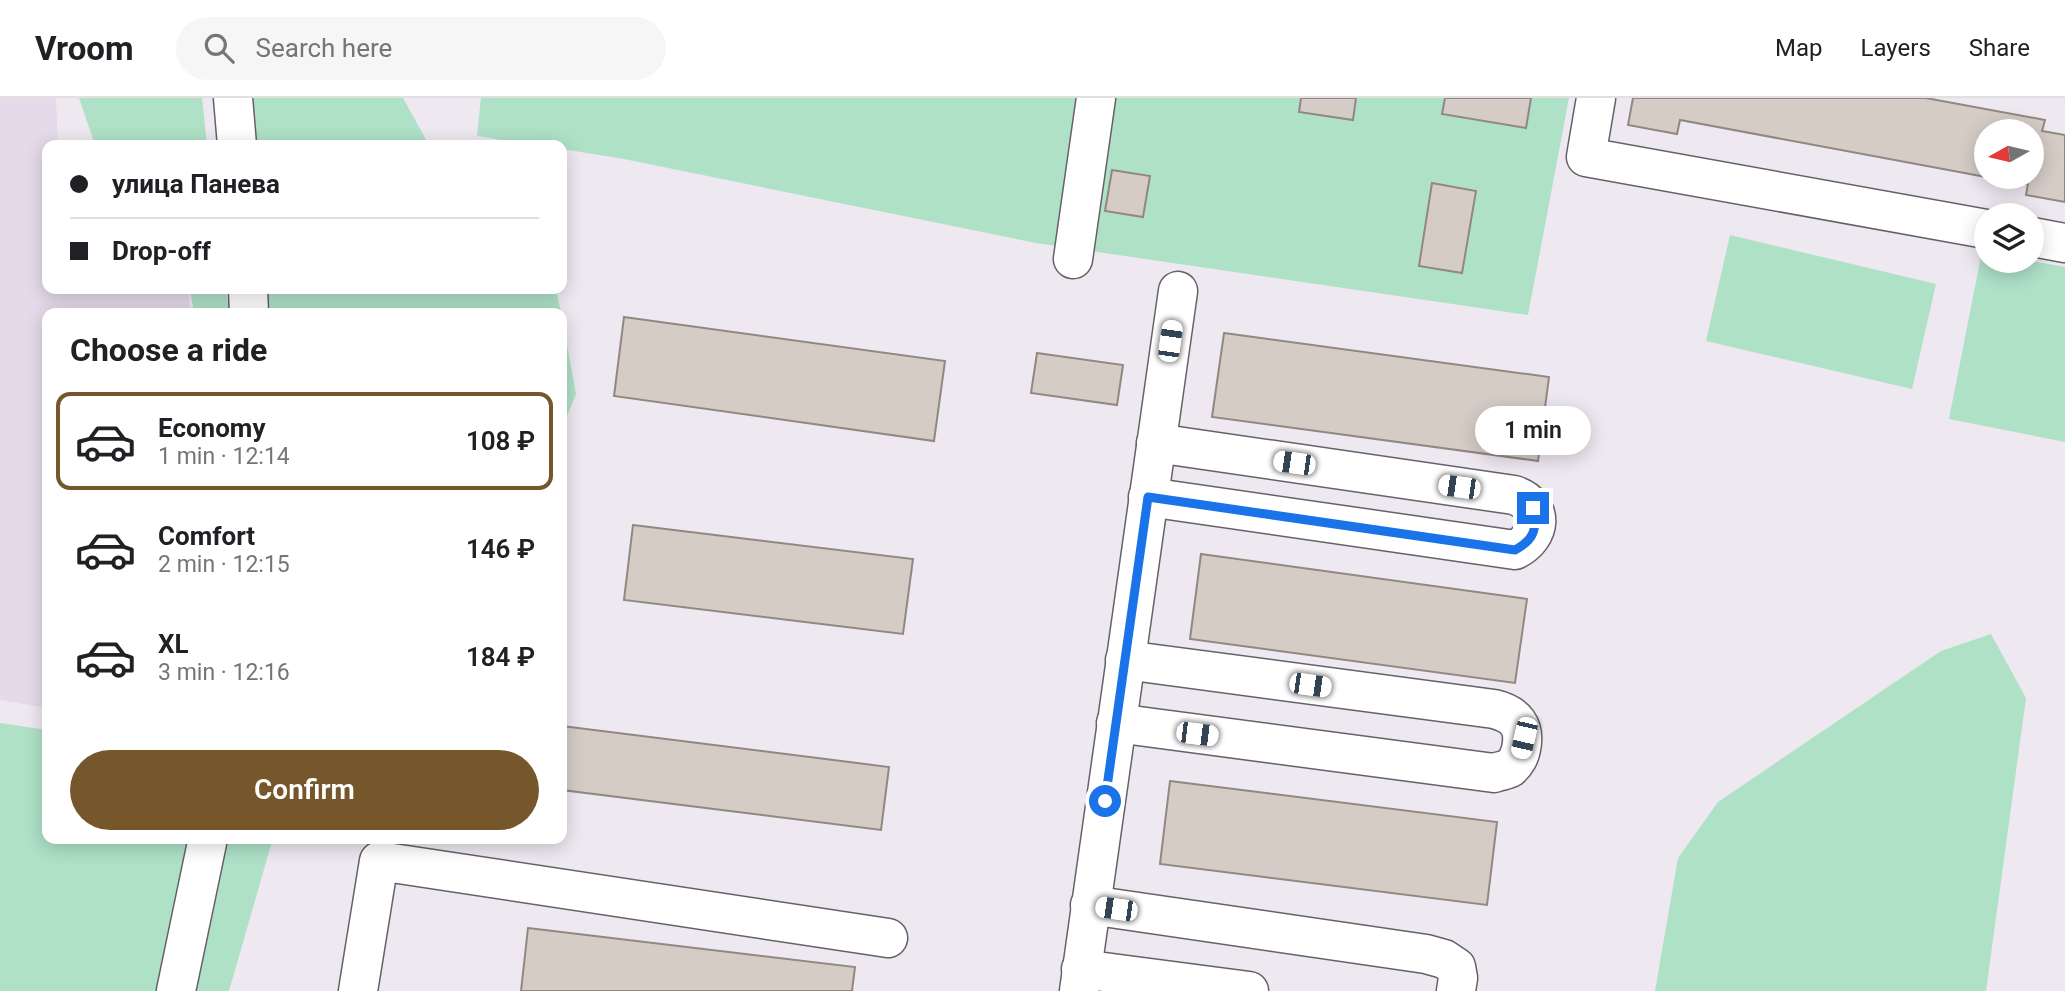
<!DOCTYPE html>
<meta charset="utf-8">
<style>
:root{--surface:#fff;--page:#f6f6f6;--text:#202124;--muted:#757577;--line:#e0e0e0;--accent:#75572b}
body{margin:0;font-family:Roboto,sans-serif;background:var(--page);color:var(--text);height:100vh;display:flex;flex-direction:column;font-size:26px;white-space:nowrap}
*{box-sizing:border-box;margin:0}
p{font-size:23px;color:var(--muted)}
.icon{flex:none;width:38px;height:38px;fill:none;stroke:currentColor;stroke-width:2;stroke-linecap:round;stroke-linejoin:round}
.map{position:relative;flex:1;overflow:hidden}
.side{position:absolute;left:42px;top:210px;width:525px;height:536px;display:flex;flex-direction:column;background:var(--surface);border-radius:14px;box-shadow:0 4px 18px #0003}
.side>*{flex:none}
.banner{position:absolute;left:42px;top:42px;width:525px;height:154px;border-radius:14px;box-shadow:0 4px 18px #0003;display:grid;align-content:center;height:154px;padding:0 28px;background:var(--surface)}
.needle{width:46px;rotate:262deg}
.tools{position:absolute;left:1974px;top:21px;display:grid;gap:14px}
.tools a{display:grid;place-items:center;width:70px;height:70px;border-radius:50%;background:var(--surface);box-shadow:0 4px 18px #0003;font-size:35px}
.end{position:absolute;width:32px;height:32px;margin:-16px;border:9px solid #1a73e8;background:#fff;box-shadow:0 0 0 4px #fff}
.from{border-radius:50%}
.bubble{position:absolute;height:49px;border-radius:24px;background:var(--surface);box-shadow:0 4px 18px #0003;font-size:23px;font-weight:600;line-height:49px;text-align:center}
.car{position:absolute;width:21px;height:42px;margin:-21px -10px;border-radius:9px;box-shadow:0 0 5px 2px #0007;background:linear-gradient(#fff 24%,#345 0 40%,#fff 0 76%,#345 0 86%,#fff 0)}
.banner b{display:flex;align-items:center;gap:24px;height:66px;font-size:26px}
.banner b+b{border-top:2px solid var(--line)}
.banner i{width:18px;height:18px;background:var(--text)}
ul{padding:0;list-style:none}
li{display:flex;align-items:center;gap:21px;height:98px;margin:0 14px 10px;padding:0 14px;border:4px solid transparent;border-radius:14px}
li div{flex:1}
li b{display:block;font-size:26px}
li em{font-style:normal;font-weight:600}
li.selected{border-color:var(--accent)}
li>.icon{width:63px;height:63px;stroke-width:1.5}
h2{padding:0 28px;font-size:32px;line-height:84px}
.button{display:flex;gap:14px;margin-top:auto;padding:14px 28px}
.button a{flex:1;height:80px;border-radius:42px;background:var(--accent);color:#fff;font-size:28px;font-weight:600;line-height:80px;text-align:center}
header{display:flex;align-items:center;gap:42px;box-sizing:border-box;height:98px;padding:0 35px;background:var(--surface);border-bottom:2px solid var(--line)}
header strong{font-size:33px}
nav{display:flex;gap:38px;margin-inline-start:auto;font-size:24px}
.search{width:490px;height:63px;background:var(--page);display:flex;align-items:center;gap:18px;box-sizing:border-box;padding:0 24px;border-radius:38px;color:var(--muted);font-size:26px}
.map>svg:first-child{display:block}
</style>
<header>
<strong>Vroom</strong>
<div class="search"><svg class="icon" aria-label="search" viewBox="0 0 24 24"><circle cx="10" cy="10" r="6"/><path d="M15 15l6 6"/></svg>Search here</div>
<nav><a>Map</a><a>Layers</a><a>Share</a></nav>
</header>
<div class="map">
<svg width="2065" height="893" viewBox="0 0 2065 893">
<rect width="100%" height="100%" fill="#eee8f0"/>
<path fill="#e5dae9" d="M0,0H56L58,47H47V191H188L190,215H47V610L0,602Z"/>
<g fill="#afe1c7">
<path d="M79,0H202L207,47H95Z"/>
<path d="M250,0H403L429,47H254Z"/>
<path d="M481,0H1569L1528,217L1036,145L624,61L562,51V47H534L477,38Z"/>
<path d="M1730,137L1936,186L1912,291L1706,243Z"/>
<path d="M1982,153L1986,154V163H2032L2065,169V344L1949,321Z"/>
<path d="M190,191H225L230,214L242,215H194Z"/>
<path d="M263,191H556L561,215H257Z"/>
<path d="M562,220L576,296L562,330Z"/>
<path d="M1991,536L2026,600L1986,893H1655L1678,760L1718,704L1941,553Z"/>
<path d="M0,625L47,632V740H273L229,893H0Z"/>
</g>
<g fill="#d5ccc6" stroke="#918883" stroke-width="2">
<path d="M1301,0H1356L1353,22L1299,14Z"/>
<path d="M1445,0H1531L1526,30L1442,16Z"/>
<path d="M1633,0H1926L2045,22L2042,33L2065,37V104L2026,97L2028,86L1988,79H2032V33H1986V79L1680,22L1677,36L1628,27Z"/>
<path d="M1112,72L1150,78L1143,119L1105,113Z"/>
<path d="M1432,85L1476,93L1462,175L1419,168Z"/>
<path d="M624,219L945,263L934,343L614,298Z"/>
<path d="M1224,235L1549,279L1538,363L1212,319Z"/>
<path d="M1037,255L1123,267L1117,307L1031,295Z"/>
<path d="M633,427L913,461L903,536L624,502Z"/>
<path d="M1201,456L1527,501L1515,585L1190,541Z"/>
<path d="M562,628L889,669L881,732L562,692Z"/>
<path d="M1170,683L1497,724L1487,807L1160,766Z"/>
<path d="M528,830L855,869L852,893H521Z"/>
</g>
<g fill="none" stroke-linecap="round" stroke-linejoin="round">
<defs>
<g id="minor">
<path d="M233,0L237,47"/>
<path d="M1596,0L1586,59L1986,131"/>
<path d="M2032,139L2065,145"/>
<path d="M1073,161L1096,0"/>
<path d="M248,191L249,215"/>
<path d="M1148,399L1515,452C1542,438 1545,408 1514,397L1156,345"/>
<path d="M1116,625L1494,675C1499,673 1507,672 1510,670C1516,665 1520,657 1521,651C1526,628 1515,616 1494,611L1125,562"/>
<path d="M1090,807L1426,856L1444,861L1456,869L1458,880L1456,893"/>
<path d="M1081,871L1249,893"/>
<path d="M176,893L208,740"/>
<path d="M358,893L379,763L888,840"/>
<path d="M1079,893L1178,193"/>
</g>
</defs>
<use href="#minor" stroke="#666168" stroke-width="41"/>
<use href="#minor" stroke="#fff" stroke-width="38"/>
</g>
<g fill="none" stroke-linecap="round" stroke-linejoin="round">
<path stroke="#1a73e8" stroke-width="9" d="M1105,703L1148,399L1515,452C1534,442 1538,430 1533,410"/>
</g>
</svg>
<div class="tools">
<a><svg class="needle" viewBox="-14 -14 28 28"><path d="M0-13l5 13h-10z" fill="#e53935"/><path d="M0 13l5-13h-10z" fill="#757577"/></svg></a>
<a><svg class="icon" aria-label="layers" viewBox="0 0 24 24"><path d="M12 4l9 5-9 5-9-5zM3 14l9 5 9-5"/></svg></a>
</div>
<i class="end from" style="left:1105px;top:703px"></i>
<i class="end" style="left:1533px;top:410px"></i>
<div class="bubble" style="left:1475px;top:308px;width:116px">1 min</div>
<i class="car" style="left:1170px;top:243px;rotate:8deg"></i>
<i class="car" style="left:1294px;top:365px;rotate:278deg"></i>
<i class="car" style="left:1459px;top:389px;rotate:278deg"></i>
<i class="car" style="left:1310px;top:587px;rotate:98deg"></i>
<i class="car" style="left:1197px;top:636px;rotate:97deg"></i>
<i class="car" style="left:1524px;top:640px;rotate:193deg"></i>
<i class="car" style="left:1116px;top:811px;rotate:278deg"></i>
<div class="banner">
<b><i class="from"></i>улица Панева</b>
<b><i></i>Drop-off</b>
</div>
<section class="side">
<h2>Choose a ride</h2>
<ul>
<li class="selected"><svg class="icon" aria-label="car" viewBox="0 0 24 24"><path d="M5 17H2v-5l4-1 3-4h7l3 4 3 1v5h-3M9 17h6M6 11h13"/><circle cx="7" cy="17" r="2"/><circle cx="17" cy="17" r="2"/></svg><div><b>Economy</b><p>1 min · 12:14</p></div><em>108 ₽</em></li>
<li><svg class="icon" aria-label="car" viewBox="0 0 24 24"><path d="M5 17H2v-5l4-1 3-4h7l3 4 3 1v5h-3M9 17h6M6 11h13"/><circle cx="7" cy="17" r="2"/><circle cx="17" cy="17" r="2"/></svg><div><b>Comfort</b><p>2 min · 12:15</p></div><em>146 ₽</em></li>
<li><svg class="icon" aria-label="car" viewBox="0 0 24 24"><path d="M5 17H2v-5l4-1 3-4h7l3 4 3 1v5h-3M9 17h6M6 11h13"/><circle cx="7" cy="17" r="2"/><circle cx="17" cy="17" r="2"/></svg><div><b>XL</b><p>3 min · 12:16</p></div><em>184 ₽</em></li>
</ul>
<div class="button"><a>Confirm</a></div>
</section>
</div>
